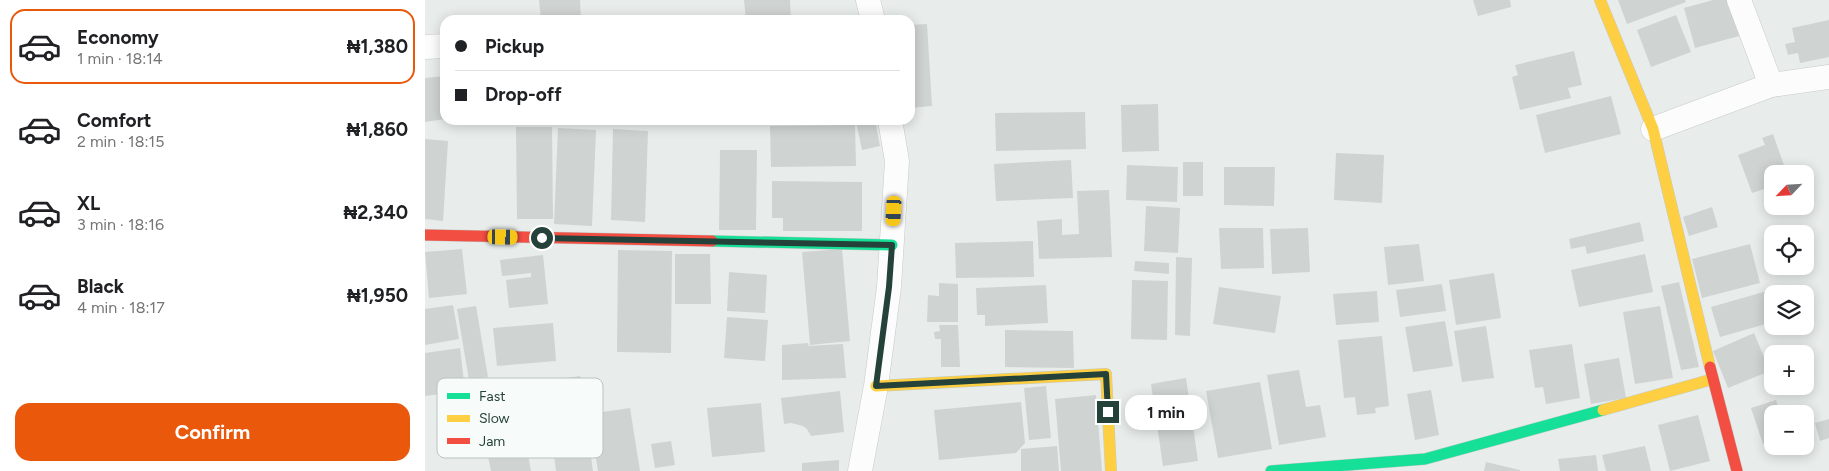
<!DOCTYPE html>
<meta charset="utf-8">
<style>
:root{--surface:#fff;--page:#f2f2f2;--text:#202124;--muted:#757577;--line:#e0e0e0;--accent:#ea580c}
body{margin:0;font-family:Figtree,sans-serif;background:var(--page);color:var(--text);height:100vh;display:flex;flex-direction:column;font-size:19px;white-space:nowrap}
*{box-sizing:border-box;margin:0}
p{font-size:16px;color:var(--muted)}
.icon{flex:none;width:28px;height:28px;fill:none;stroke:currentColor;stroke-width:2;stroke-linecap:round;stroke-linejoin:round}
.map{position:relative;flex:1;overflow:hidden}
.details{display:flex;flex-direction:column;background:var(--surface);width:425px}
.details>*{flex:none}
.guide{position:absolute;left:15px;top:15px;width:475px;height:110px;border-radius:15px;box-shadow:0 2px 12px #0003;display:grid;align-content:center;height:110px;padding:0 15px;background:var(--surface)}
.needle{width:32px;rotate:245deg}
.tools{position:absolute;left:1339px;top:165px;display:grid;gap:10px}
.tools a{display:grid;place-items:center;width:50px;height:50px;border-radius:10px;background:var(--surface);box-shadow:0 2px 12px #0003;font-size:25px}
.end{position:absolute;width:22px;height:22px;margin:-11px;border:6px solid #24423a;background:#fff;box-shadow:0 0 0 2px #fff}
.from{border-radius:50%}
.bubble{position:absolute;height:35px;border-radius:15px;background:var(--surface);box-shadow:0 2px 12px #0003;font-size:16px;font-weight:700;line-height:35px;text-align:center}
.car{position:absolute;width:15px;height:30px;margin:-15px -8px;border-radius:6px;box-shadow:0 0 4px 1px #0007;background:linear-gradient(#f5c518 24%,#345 0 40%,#f5c518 0 76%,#345 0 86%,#f5c518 0)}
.guide b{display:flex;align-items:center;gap:18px;height:48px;font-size:19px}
.guide b+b{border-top:1px solid var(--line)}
.guide i{width:12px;height:12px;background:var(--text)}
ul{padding:9px 0 0;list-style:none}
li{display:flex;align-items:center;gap:15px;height:75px;margin:0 10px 8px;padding:0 5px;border:2px solid transparent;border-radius:15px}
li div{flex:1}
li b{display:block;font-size:19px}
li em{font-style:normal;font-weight:700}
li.on{border-color:var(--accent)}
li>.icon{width:45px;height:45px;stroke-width:1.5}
.button{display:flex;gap:10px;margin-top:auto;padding:10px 15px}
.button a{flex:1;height:58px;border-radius:15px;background:var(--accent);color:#fff;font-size:20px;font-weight:700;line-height:58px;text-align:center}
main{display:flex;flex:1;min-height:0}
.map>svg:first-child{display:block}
</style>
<main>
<section class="details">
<ul>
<li class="on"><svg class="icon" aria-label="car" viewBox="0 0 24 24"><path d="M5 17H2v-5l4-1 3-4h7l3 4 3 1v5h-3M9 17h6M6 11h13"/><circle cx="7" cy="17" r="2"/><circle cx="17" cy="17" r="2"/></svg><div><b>Economy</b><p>1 min · 18:14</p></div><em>₦1,380</em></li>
<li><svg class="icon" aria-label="car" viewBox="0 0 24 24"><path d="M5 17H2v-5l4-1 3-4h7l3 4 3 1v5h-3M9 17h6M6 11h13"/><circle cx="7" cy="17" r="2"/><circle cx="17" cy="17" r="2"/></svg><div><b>Comfort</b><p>2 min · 18:15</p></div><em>₦1,860</em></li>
<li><svg class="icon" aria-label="car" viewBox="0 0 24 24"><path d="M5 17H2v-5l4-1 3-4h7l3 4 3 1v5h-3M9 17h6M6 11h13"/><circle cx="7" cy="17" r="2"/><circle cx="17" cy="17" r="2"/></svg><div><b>XL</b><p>3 min · 18:16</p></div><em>₦2,340</em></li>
<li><svg class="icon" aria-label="car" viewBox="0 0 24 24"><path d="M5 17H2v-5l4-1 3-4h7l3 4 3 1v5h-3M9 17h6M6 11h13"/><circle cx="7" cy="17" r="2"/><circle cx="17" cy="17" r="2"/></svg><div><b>Black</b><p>4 min · 18:17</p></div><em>₦1,950</em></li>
</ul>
<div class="button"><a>Confirm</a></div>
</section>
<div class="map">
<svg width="1404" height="471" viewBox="0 0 1404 471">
<rect width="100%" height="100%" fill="#e8edeb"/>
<g fill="#cfd4d2">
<path d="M114,0H155L156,20H116Z"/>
<path d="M319,0H365L366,20H321Z"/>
<path d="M1048,0H1085L1086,7L1053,16Z"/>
<path d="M1193,0H1260L1261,2L1202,24Z"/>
<path d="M1288,0H1304L1314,36L1270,48L1259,8Z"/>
<path d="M1251,15L1266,52L1226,67L1212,30Z"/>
<path d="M1404,20V57L1375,63L1373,53L1363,55L1360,44L1370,42L1367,28Z"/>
<path d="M502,24L507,106L485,108V25Z"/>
<path d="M1149,51L1157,85L1143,88L1146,98L1095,110L1087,77L1093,75L1090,65Z"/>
<path d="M20,76V119L0,122V78Z"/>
<path d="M1186,96L1196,134L1120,153L1111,115Z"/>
<path d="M733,104L734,151L697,152L696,105Z"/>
<path d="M660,112L661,149L571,151L570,113Z"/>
<path d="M146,120H246V123L146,125Z"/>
<path d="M444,120H450L455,146L437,150L431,122Z"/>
<path d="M430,125L431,166L346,167L345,126Z"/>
<path d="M91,127H127L128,219H92Z"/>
<path d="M133,128L171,130L167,226L129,224Z"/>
<path d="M188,129L223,131L220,222L186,220Z"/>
<path d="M1348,134L1362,174H1348V186L1327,193L1313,155L1340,145L1337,138Z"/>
<path d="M0,139L23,141L18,221L0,219Z"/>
<path d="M295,150H332L331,230H294Z"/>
<path d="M911,153L959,155L957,203L909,200Z"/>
<path d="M646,160L648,198L571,201L569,164Z"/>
<rect x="758" y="162" width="20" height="34"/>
<path d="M702,165L753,167L752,202L701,200Z"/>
<path d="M799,167H850L849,206L799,205Z"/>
<path d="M347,181L437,182V231H358V218H347Z"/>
<path d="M684,190L687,257L614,259L612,221L637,219V235L654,234L652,191Z"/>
<path d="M721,206L755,208L753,253L719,251Z"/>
<path d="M1287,207L1293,227L1264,236L1258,217Z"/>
<path d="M1215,222L1219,241L1162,254L1160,246L1146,249L1144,239Z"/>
<path d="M794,228H838L839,268L796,269Z"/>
<path d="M883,228L885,272L847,274L845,229Z"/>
<path d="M608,241L609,277L531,278L530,243Z"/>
<path d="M994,244L999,281L963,285L959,247Z"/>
<path d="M1325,244L1335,283L1277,298L1267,259Z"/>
<path d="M37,249L42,294L4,298L0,252Z"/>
<path d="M417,249L425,341L385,345L377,252Z"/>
<path d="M193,250L247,251L246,353L192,352Z"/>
<path d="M250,254H285L286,304H250Z"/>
<path d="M1220,254L1228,292L1154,307L1146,270Z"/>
<path d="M118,255L123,304L84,308L81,280L106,277V273L77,276L75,260Z"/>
<path d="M751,257L767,258L765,336L750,335Z"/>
<path d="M710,261L744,263V274L709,271Z"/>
<path d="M304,272L342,275L340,313L302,311Z"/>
<path d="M1069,273L1076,318L1031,325L1024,280Z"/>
<path d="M707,280L743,281L742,340L706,339Z"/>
<path d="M1254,282L1274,367L1256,370L1236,286Z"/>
<path d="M514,283L533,284V322H502L503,295L514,296Z"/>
<path d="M1017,284L1021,311L975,317L971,290Z"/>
<path d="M621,285L623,323L560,326V315H552L551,288Z"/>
<path d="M794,287L856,296L850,333L788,324Z"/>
<path d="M952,291L954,322L911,325L908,294Z"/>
<path d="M1342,291L1348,311V322L1295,337L1286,307Z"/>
<path d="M28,305L34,339L0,345V309Z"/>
<path d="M51,306L63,377L44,380L32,309Z"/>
<path d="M1235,306L1248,378L1210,384L1198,312Z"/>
<path d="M302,317L343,320L340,361L299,358Z"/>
<path d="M1020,321L1028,366L988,372L980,327Z"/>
<path d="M128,323L131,361L72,366L68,328Z"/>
<path d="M514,325H533L535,367H516V339H510L509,332L515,331Z"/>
<path d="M1061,326L1069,378L1037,382L1029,331Z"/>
<path d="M580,330L648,331L649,368L580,367Z"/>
<path d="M1329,333L1345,371L1303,388L1288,351Z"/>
<path d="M957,336L964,406L950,408L951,413L932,415L930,397L919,398L913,340Z"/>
<path d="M383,343L384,345L382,346L418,344L421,378L357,380V345Z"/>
<path d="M1147,344L1155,398L1121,404L1118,387L1110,388L1104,350Z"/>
<path d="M35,348L40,391L0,396V353Z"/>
<path d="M1194,358L1201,398L1166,404L1159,364Z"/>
<path d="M874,370L881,407L895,405L901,437L854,445L842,375Z"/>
<path d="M155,376L168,471H131L119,381Z"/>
<path d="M761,378L773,461L738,466L726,384Z"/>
<path d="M835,382L847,449L793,458L781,391Z"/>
<path d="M621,386L626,438L604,440L599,388Z"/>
<path d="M1006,390L1014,435L990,440L982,394Z"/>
<path d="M415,391L419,432L386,436L382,429L378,426L366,423L359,424L356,398Z"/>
<path d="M671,395L677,471H636L630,399Z"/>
<path d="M1351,400L1355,414H1348V441L1338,444L1326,408Z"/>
<path d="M596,402L600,443L591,453L514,460L509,410Z"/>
<path d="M336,403L340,452L287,457L282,408Z"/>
<path d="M205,408L215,471H173L164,414Z"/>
<path d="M1273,415L1285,461L1245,471L1233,425Z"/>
<path d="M1404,419V438L1395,441L1390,423Z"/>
<path d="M100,438L106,471H66L61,446Z"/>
<path d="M246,441L250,465L230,468L226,444Z"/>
<path d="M632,446L634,471H596V449Z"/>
<path d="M1220,446L1226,471H1181L1177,455Z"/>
<path d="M1171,455L1173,471H1135L1133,459Z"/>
<path d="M414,460V471H377V463Z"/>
<path d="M1061,462L1095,470V471H1059Z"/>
</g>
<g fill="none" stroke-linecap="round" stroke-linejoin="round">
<defs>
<g id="street">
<path d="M443,0L448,20"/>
<path d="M1314,0L1346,85"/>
<path d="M0,47L20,46"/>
<path d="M1228,129L1346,85L1404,77"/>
<path d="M435,471L451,386L464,287L472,161L465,120"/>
</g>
<g id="fast">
<path d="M287,241L467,245"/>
<path d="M846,471L1000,459L1178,410"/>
</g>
<g id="slow">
<path d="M1175,0L1228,129L1285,367"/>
<path d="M451,386L681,374L686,471"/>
<path d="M1178,410L1288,379"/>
</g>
<g id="jam">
<path d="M0,235L287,241"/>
<path d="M1285,367L1312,471"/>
</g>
</defs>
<use href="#street" stroke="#c5cac8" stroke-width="25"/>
<use href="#fast" stroke="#c3cbc8" stroke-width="12"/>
<use href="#slow" stroke="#c3cbc8" stroke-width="12"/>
<use href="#jam" stroke="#c3cbc8" stroke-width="12"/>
<use href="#street" stroke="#fcfcfc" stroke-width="24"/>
<use href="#fast" stroke="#16e098" stroke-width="11"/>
<use href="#slow" stroke="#ffcf43" stroke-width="11"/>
<use href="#jam" stroke="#f24e42" stroke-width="11"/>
</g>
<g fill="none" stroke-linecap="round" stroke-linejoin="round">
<path stroke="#24423a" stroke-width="6" d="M117,238L467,245L464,287L451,386L681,374L683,412"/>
</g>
<rect x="12" y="378" width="166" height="80" rx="8" fill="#f7fbf9" stroke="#b8c4c0" stroke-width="1"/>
<rect x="22" y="393" width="23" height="6" fill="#16e098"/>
<rect x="22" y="415" width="23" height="7" fill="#ffcf43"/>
<rect x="22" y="438" width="23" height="6" fill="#f24e42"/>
<g font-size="14" fill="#24423a">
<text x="54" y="401">Fast</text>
<text x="54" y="423">Slow</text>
<text x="54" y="446">Jam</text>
</g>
</svg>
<div class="tools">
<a><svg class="needle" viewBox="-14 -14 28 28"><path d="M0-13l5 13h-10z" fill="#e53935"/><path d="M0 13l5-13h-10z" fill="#757577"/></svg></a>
<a><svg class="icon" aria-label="locate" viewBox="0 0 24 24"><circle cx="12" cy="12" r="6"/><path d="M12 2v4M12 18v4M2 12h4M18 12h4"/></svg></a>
<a><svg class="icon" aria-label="layers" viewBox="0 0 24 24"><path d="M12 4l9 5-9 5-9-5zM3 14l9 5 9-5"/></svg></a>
<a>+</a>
<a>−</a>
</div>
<i class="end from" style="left:117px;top:238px"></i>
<i class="end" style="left:683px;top:412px"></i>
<div class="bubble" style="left:700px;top:395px;width:82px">1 min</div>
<i class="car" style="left:469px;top:211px;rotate:183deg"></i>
<i class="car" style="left:78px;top:237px;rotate:91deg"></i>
<div class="guide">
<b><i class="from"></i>Pickup</b>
<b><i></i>Drop-off</b>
</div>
</div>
</main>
